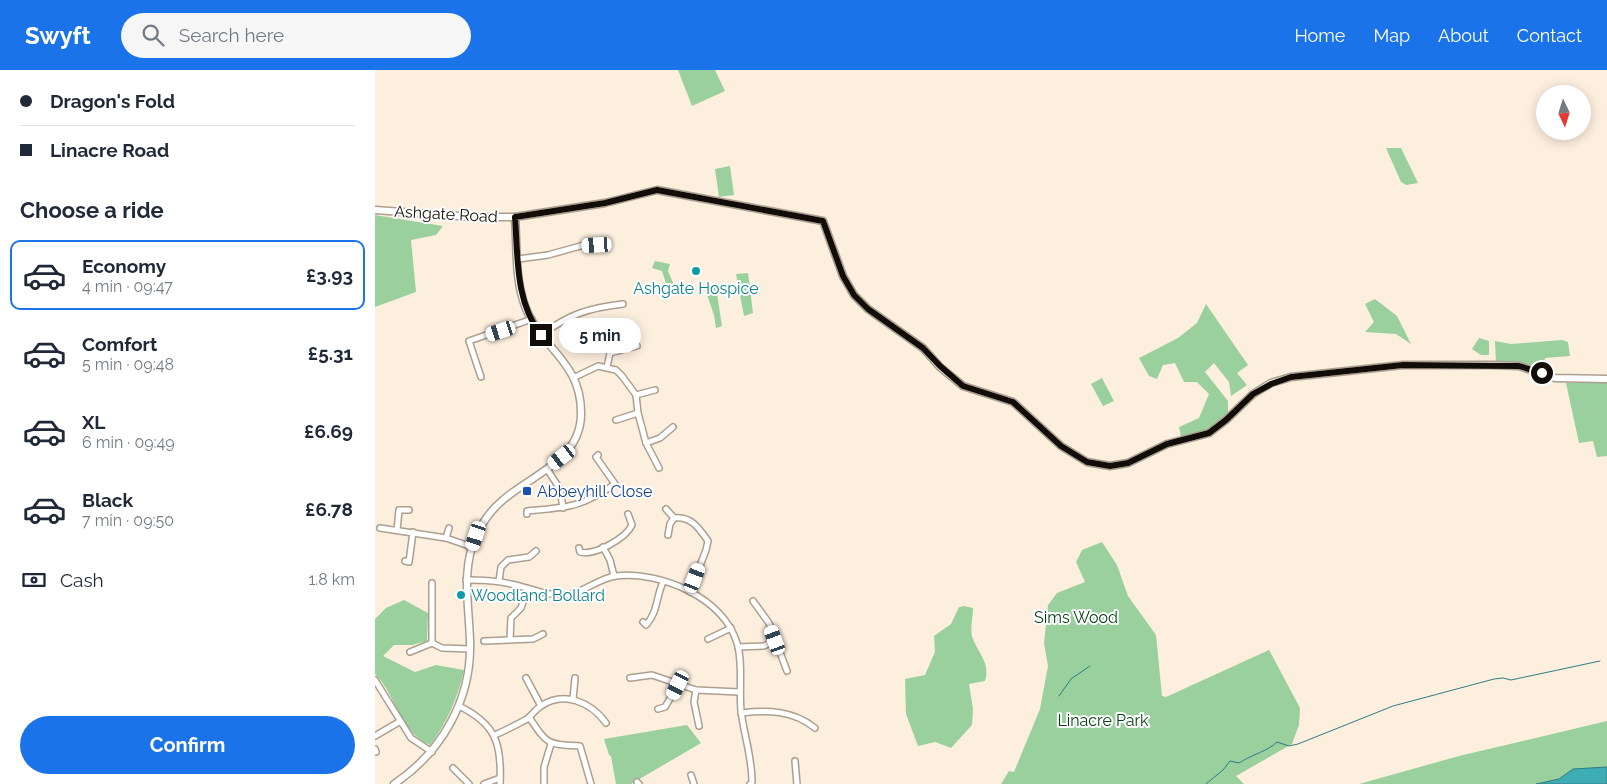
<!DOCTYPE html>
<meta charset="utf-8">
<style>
:root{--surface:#fff;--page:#f6f6f7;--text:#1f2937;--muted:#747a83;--line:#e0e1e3;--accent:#1a73e8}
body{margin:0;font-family:Raleway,sans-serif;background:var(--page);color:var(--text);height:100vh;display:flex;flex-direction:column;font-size:19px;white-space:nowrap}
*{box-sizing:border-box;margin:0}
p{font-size:16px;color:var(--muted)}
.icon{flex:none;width:28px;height:28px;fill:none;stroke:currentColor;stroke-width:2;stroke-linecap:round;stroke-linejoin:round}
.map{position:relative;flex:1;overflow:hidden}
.details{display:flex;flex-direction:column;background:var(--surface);width:375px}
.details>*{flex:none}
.hud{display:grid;align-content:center;height:110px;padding:0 20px;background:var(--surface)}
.needle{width:32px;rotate:176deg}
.tools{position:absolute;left:1161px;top:15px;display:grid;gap:10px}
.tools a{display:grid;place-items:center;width:55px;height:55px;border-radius:50%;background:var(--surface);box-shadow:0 2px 12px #0003;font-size:25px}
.end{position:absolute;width:22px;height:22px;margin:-11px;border:6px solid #120d08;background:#fff;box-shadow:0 0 0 2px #fff}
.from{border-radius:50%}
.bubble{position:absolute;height:35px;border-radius:18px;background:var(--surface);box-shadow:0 2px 12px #0003;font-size:16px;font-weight:700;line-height:35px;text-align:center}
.car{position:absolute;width:15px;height:30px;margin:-15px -8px;border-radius:6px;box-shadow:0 0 4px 1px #0007;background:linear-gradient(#fff 24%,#345 0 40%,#fff 0 76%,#345 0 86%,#fff 0)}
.hud b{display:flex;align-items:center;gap:18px;height:48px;font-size:19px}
.hud b+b{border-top:1px solid var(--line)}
.hud i{width:12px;height:12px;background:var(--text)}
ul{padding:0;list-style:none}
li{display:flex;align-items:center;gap:15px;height:70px;margin:0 10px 8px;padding:0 10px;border:2px solid transparent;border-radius:10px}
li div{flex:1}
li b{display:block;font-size:19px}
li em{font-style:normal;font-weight:700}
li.current{border-color:var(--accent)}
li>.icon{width:45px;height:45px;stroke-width:1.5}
h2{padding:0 20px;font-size:22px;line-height:60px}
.pay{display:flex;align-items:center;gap:12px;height:55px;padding:0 20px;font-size:19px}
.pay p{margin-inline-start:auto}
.button{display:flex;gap:10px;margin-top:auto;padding:10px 20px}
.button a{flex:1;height:58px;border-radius:30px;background:var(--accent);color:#fff;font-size:20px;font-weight:700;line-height:58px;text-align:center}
header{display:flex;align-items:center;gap:30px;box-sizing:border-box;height:70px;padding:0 25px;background:var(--accent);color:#fff}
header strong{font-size:24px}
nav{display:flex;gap:28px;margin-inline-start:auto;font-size:18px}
.search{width:350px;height:45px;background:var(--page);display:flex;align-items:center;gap:12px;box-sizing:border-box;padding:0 18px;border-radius:28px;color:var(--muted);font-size:19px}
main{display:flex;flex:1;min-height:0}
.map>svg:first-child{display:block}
</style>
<header>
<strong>Swyft</strong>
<div class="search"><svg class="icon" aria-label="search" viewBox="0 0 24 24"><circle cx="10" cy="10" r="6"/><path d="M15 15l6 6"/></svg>Search here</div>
<nav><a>Home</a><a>Map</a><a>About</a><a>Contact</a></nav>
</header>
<main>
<section class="details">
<div class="hud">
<b><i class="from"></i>Dragon's Fold</b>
<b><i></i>Linacre Road</b>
</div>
<h2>Choose a ride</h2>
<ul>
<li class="current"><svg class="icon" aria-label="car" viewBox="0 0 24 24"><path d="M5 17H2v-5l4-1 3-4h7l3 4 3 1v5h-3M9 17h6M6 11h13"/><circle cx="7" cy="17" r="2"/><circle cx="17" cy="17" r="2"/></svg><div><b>Economy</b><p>4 min · 09:47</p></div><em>£3.93</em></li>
<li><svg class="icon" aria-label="car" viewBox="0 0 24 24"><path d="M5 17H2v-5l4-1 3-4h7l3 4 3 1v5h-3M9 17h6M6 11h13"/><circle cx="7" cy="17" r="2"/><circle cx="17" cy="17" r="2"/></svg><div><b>Comfort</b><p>5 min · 09:48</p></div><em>£5.31</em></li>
<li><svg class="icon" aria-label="car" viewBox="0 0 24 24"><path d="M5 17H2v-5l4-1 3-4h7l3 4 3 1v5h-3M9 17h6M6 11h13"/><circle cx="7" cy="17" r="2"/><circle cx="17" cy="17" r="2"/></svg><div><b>XL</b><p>6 min · 09:49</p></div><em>£6.69</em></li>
<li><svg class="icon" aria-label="car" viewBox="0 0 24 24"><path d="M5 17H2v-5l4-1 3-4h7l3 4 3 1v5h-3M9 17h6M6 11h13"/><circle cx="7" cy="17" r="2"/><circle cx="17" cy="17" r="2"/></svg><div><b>Black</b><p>7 min · 09:50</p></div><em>£6.78</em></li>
</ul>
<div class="pay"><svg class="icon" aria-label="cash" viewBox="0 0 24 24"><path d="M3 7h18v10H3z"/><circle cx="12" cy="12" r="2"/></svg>Cash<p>1.8 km</p></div>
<div class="button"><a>Confirm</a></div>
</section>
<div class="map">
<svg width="1232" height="714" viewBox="0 0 1232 714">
<rect width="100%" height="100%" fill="#fdefde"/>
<g fill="#9ad09d">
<path d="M303,0H340L350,21L317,36Z"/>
<path d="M1011,78H1026L1043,113L1031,115L1026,112Z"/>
<path d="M355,96L359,125L344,127L340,99Z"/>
<path d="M0,145L68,156L61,165L36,170L41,222L0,237Z"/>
<path d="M280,191L295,194L293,201L301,220L296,223L293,220L287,201L277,198Z"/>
<path d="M373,203L378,243L369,246L361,204Z"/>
<path d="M341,217L347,256L341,258L339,245L330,219Z"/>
<path d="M1000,229L1022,246L1036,274L1021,264L990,262L999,252L990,234Z"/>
<path d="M831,234L873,295L862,303L872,315L856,326L854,312L839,293L830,302L853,331V343L829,362L806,367L804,357L824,348L834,324L822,312H809L800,293L788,295L782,309L774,306L764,288L803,268L822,253Z"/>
<path d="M1104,268L1114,271V285H1106L1097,279Z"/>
<path d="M1187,270L1193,272L1195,286L1170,288L1168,301L1121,294L1120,271L1136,274Z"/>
<path d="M727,308L739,331L728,336L716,314Z"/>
<path d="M1191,313H1232V386L1222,387L1218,371L1204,373Z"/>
<path d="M727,472L742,495L753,526L781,565L787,626L791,627L894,580L925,638L924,655L917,674L861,706L869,714H626L634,701L639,702L665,639L673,596L669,573L673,535L682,523L710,512L701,492L707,480Z"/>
<path d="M29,530L53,543L52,571L37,575H19L8,586L40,602L61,595L89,600C83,627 72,653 55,675C24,662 22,626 0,604V549L11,538Z"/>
<path d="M589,536L598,538C598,547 595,558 597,566C602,582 616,593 610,611L594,614L598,639L597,655L576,678L560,672L543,676L531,644L530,609L550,605L560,582L559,566L576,554L584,537Z"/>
<path d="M1232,651V714H984L1084,686Z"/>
<path d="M312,655L326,673L256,714H241L236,686L234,685L229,669Z"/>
</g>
<path fill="#3eacb4" stroke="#317c80" d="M1232,697V714H1161L1184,709L1198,699Z"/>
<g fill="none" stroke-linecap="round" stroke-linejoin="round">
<g stroke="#317c80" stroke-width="1">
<path d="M684,626L696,609L715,596"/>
<path d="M831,714L848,700L855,691L864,693C876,685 893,681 902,672L914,676L923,674L1018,636L1119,609L1128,608L1136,610L1225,591"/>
</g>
<defs>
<g id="minor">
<path d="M143,189L173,185L209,175H222"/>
<path d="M166,265C195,244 213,238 248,234"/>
<path d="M232,297L235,283L262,276"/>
<path d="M106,307L94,271L157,249"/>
<path d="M200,307L223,296L241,300L247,306L261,325L263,343L271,373L284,398"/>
<path d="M261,325L280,320"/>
<path d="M241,350L263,343"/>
<path d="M271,373L285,368L298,357"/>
<path d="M172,399L185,419L188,438"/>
<path d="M291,439L299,448C316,446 324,458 333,471L331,480L315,522"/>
<path d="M152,444V441C193,437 205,438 240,414L221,387L223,385"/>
<path d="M5,458L71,468L97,477"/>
<path d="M22,460L24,440H34"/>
<path d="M293,465L295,454L299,448"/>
<path d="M71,468L74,458"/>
<path d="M228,477L235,490L239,506"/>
<path d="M204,478L205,482C220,486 251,468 257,455L253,444"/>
<path d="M30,491L34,492L38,462"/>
<path d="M91,510C106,510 121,510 136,514C155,518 171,526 191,525C209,523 223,508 241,506C285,501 348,527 362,573C368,591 364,620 366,641C369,665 377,687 377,712L375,714"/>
<path d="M124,511L126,497L133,490L154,487L161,481"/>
<path d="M57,513V573L67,578L95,579"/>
<path d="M378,531L394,553L412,601"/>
<path d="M268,552L271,555C283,542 281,527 288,512"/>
<path d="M135,569L136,548L146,538L152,520"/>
<path d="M333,569L356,558"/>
<path d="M109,571L158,569L168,564"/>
<path d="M363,577L389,576L400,570"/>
<path d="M35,582L57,573"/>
<path d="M151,608L166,636"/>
<path d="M255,608L277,605L321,620L364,622"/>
<path d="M0,610L36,668L57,682"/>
<path d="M321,620L319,632L324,656"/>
<path d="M198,629L200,608"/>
<path d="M84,636C121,654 127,674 125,714"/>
<path d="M283,639L290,637L303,615"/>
<path d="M366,643C392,640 418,640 440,658"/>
<path d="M154,647C173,675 171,674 205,676L216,714"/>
<path d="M120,665C131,660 141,655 152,649C157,645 161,639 166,636C189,620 217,633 231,653"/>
<path d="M0,666L24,652"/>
<path d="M0,679L1,682"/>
<path d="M420,691L422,714"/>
<path d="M78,698L94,714"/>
<path d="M316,705L319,714"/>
<path d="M262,712L264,714"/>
<path d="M109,714L125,708"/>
<path d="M169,714V697L176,674"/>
</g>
<g id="tertiary">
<path d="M0,140L98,147H140L230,133L282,120L448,151L468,206L479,225L493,239L548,278L565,297L588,316L638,332L686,376L712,392L735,396L753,393L792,374L834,363L851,350L878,324L896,313L916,307L1028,295H1118L1144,296L1180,308L1232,309"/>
<path d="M19,714C67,682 97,629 95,571C94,535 86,500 101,466C107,453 117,439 128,430C156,405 206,390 206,344C207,289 162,278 148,230C140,204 142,174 140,147"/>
</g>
</defs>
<use href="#minor" stroke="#ac9f8f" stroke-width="8"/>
<use href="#tertiary" stroke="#ac9f8f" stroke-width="9"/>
<use href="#minor" stroke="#fff" stroke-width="5"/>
<use href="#tertiary" stroke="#fff" stroke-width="6"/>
</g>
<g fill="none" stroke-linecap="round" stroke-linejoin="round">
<path stroke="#120d08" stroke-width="6" d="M166,265C140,231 143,187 140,147L230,133L282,120L448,151L468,206L479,225L493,239L548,278L565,296L588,316L638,332L686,376L712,392L735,396L753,393L792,374L834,363L851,350L878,324L896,314L916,307L1028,295L1144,296L1167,303"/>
</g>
<g fill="#0f9aa8" stroke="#fff" stroke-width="2">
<circle cx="321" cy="201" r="5"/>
<circle cx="86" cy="525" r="5"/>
</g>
<rect fill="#1a4fb4" stroke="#fff" stroke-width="2" x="147" y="416" width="10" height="10" rx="2.5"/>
<g text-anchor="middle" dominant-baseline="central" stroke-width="4" stroke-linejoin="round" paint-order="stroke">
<g font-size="16" fill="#120d08" stroke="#fff">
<text transform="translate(71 144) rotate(3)">Ashgate Road</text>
</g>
<g font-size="16" fill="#0d838f" stroke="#fff">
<text x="321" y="218">Ashgate Hospice</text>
<text x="96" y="525" text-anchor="start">Woodland Bollard</text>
</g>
<g font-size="16" fill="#164399" stroke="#fff" text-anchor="start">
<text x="162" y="421">Abbeyhill Close</text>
</g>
<g font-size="16" fill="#043d11" stroke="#fff">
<text x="701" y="547">Sims Wood</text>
<text x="728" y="650">Linacre Park</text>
</g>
</g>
</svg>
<div class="tools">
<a><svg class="needle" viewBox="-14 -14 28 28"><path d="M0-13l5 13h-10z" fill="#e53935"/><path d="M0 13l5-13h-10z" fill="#747a83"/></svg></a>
</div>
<i class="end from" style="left:1167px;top:303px"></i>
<i class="end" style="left:166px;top:265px"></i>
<div class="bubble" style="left:184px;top:248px;width:82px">5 min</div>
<i class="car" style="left:222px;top:175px;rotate:267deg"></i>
<i class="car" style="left:126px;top:261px;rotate:252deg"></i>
<i class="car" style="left:187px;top:387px;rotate:232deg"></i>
<i class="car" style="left:101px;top:466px;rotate:198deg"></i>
<i class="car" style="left:320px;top:508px;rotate:21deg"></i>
<i class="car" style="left:400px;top:570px;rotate:340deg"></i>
<i class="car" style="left:303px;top:615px;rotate:206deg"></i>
</div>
</main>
